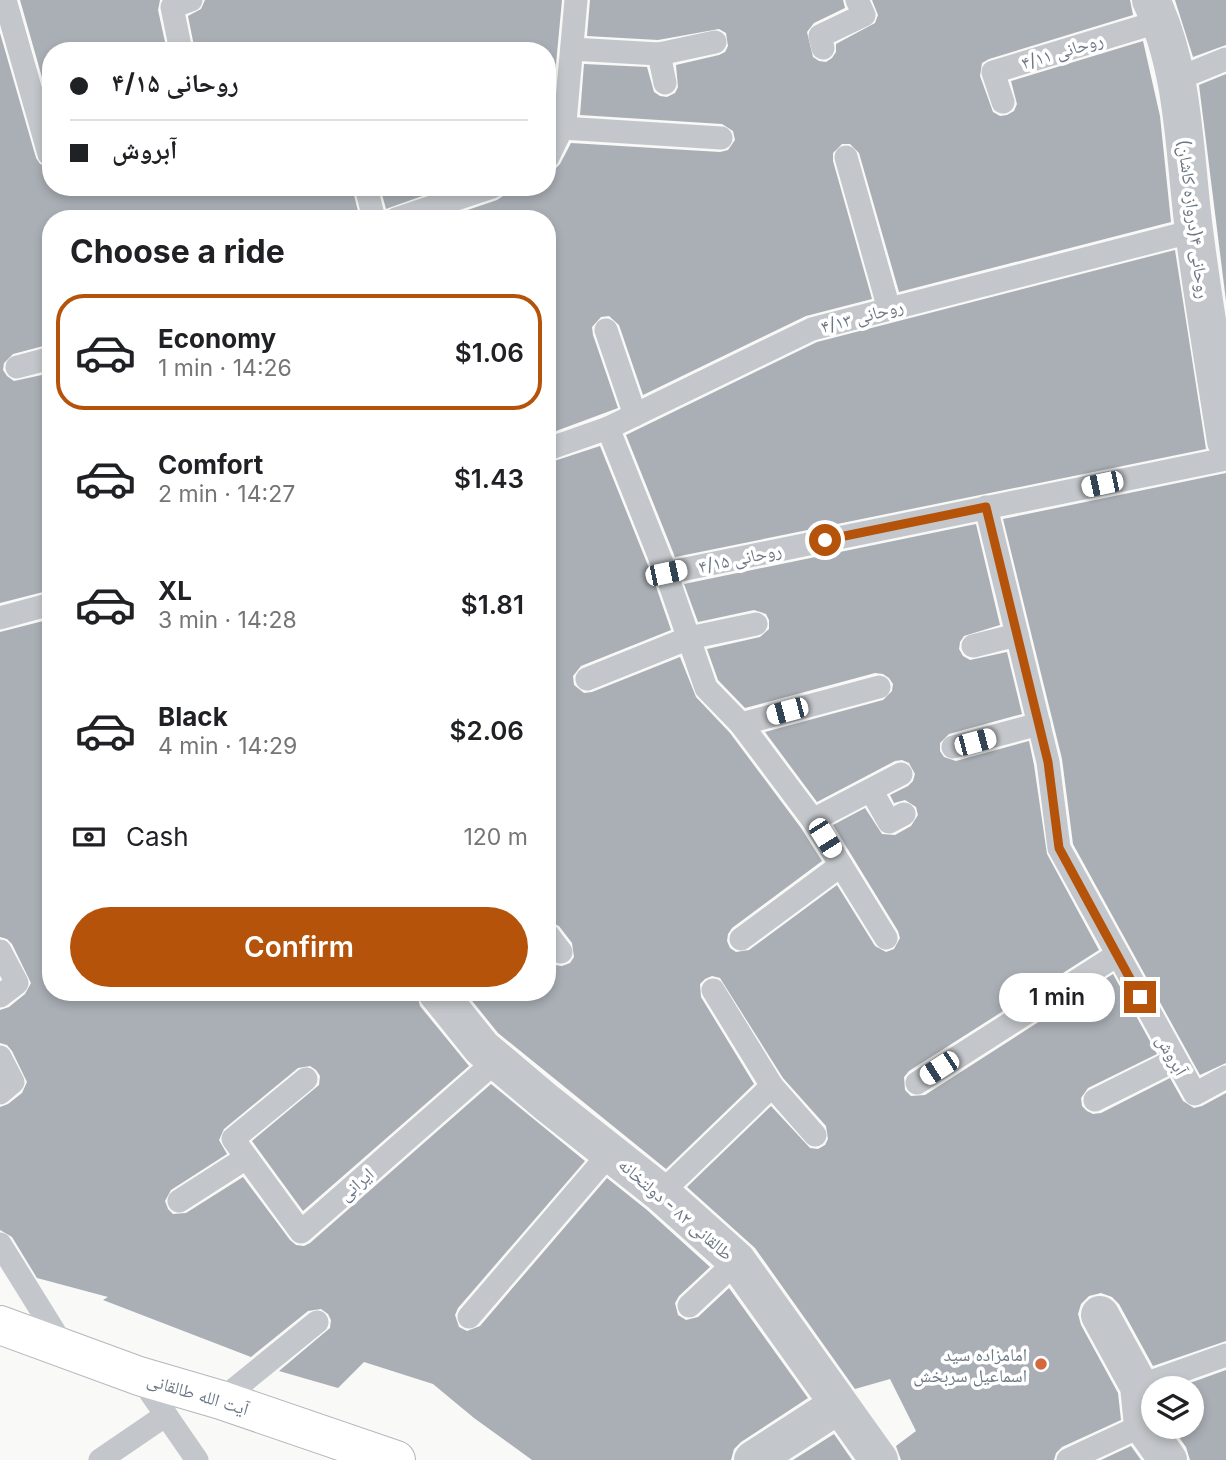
<!DOCTYPE html>
<meta charset="utf-8">
<style>
:root{--surface:#fff;--page:#f2f2f2;--text:#202124;--muted:#757577;--line:#e0e0e0;--accent:#b45309}
body{margin:0;font-family:Inter,"Noto Naskh Arabic",sans-serif;background:var(--page);color:var(--text);height:100vh;display:flex;flex-direction:column;font-size:26px;white-space:nowrap}
*{box-sizing:border-box;margin:0}
p{font-size:23px;color:var(--muted)}
.icon{flex:none;width:38px;height:38px;fill:none;stroke:currentColor;stroke-width:2;stroke-linecap:round;stroke-linejoin:round}
.map{position:relative;flex:1;overflow:hidden}
.drawer{position:absolute;left:42px;top:210px;width:514px;height:791px;display:flex;flex-direction:column;background:var(--surface);border-radius:28px;box-shadow:0 4px 10px #0003}
.drawer>*{flex:none}
.guide{position:absolute;left:42px;top:42px;width:514px;height:154px;border-radius:28px;box-shadow:0 4px 10px #0003;display:grid;align-content:center;height:154px;padding:0 28px;background:var(--surface)}
.controls{position:absolute;left:1141px;top:1376px;display:grid;gap:14px}
.controls a{display:grid;place-items:center;width:63px;height:63px;border-radius:50%;background:var(--surface);box-shadow:0 4px 10px #0003;font-size:35px}
.end{position:absolute;width:32px;height:32px;margin:-16px;border:9px solid #b45309;background:#fff;box-shadow:0 0 0 4px #fff}
.from{border-radius:50%}
.bubble{position:absolute;height:49px;border-radius:24px;background:var(--surface);box-shadow:0 4px 10px #0003;font-size:23px;font-weight:600;line-height:49px;text-align:center}
.car{position:absolute;width:21px;height:42px;margin:-21px -10px;border-radius:9px;box-shadow:0 0 5px 2px #0007;background:linear-gradient(#fff 24%,#345 0 40%,#fff 0 76%,#345 0 86%,#fff 0)}
.guide b{display:flex;align-items:center;gap:24px;height:66px;font-size:26px}
.guide b+b{border-top:2px solid var(--line)}
.guide i{width:18px;height:18px;background:var(--text)}
ul{padding:0;list-style:none}
li{display:flex;align-items:center;gap:21px;height:116px;margin:0 14px 10px;padding:0 14px;border:4px solid transparent;border-radius:28px}
li div{flex:1}
li b{display:block;font-size:26px}
li em{font-style:normal;font-weight:600}
li.current{border-color:var(--accent)}
li>.icon{width:63px;height:63px;stroke-width:1.5}
h2{padding:0 28px;font-size:32px;line-height:84px}
.pay{display:flex;align-items:center;gap:18px;height:77px;padding:0 28px;font-size:26px}
.pay p{margin-inline-start:auto}
.button{display:flex;gap:14px;margin-top:auto;padding:14px 28px}
.button a{flex:1;height:80px;border-radius:42px;background:var(--accent);color:#fff;font-size:28px;font-weight:600;line-height:80px;text-align:center}
.map>svg:first-child{display:block}
</style>
<div class="map">
<svg width="1226" height="1460" viewBox="0 0 1226 1460">
<rect width="100%" height="100%" fill="#f9f9f7"/>
<g fill="#a9afb5">
<path d="M20,0H160L158,10L167,51H51V109Z"/>
<path d="M205,0H562L551,118L548,125V51H195L188,16L201,9Z"/>
<path d="M590,0H843L845,8L814,23L807,32L813,57L819,61L826,62L832,58L836,52V44L875,23L878,15L872,0H1130L1133,15L989,59L982,63L980,76L993,112L1000,116L1007,115L1014,111L1017,104L1011,81L1143,41L1160,116L1171,222L899,292L859,153L850,144H842L833,153V161L872,299L806,316L643,395L619,325L609,316L601,317L592,327L593,335L618,408L548,434V219H441L497,200L503,196L506,187H548V171L555,169L560,164L571,143L720,152L728,150L735,140L733,131L722,124L580,115L584,64L647,67L654,92L660,96L667,97L675,93L678,87L676,65L719,55L725,52L728,46L726,33L719,29L658,40L587,36Z"/>
<path d="M1175,0H1226V45L1193,57Z"/>
<path d="M0,33L36,158L40,164L51,168V187H352L360,219H51V344L13,354L4,363L3,370L7,376L14,381L51,373V590L0,603Z"/>
<path d="M1226,74V301L1199,85Z"/>
<path d="M380,187H447L386,209Z"/>
<path d="M1175,250L1206,449L675,557L626,435L817,342Z"/>
<path d="M600,446L653,578L671,630L581,666L573,676L574,685L584,693L592,692L680,657L696,697L730,733L801,828L822,861L732,928L728,934L727,941L730,948L736,952L749,950L837,885L875,946L886,952L894,949L900,938L898,931L833,825L865,808L882,834L895,835L911,826L918,815L916,807L905,800L894,803L890,795L908,786L913,781L915,774L909,763L902,760L895,761L817,802L765,732L883,700L892,691L893,684L889,678L883,674L875,673L745,708L718,680L707,649L760,637L769,629V620L766,614L754,610L698,622L684,584L976,524L1000,625L964,636L960,642L959,649L963,656L970,660L1007,652L1022,714L949,734L940,743V751L944,757L956,761L1029,741L1034,765L1047,854L1099,950L909,1071L904,1077L905,1090L911,1096L925,1095L1113,974L1157,1054L1088,1088L1081,1098L1082,1106L1087,1111L1093,1114L1101,1113L1170,1078L1183,1101L1194,1108L1202,1106L1226,1093V1341L1153,1366L1119,1304L1112,1297L1101,1293L1089,1296L1081,1304L1078,1314L1081,1325L1118,1393L1121,1420L1062,1447L1056,1453L1054,1460H901L896,1446L916,1431L890,1379L855,1389L755,1248L687,1187L771,1106L810,1148L818,1149L825,1145L828,1139L826,1126L783,1078L720,978L712,976L705,979L700,984L701,997L754,1084L666,1169L498,1033L465,992H548V958L555,965L562,966L570,963L574,957L572,943L559,926L548,921V463Z"/>
<path d="M1226,473V1063L1200,1075L1073,844L1062,759L1003,519Z"/>
<path d="M51,619V992H416L420,1006L469,1066L303,1211L252,1141L319,1085L320,1076L316,1070L310,1066L298,1068L224,1129L219,1140L227,1154L171,1190L165,1201L168,1209L173,1214L186,1213L243,1177L290,1240L296,1245L304,1246L310,1243L491,1084L585,1161L458,1308L455,1315L459,1327L467,1331L480,1326L607,1178L647,1210L710,1267L679,1296L675,1303L678,1315L686,1320L698,1317L729,1288L808,1398L741,1442L734,1449L731,1460H532L474,1418L433,1384L364,1362L338,1388L279,1371L330,1328L331,1320L328,1314L321,1309L308,1311L251,1357L103,1300L108,1297L37,1278L12,1237L0,1230V1107L8,1104L22,1093L27,1082L12,1051L7,1045L0,1043V1010L9,1007L25,994L31,983L12,944L7,939L0,937V632Z"/>
<path d="M1226,1370V1460H1190L1186,1447L1171,1426H1192V1388H1176Z"/>
<path d="M834,1434L852,1460H793Z"/>
<path d="M1131,1446L1141,1460H1101Z"/>
</g>
<g fill="none" stroke-linecap="round" stroke-linejoin="round">
<defs>
<path id="primary" d="M0,1325L139,1376L221,1400L396,1460"/>
</defs>
<use href="#primary" stroke="#b4b8bc" stroke-width="40"/>
<g stroke="#c3c6ca" stroke-width="23">
<path d="M5,0L49,154"/>
<path d="M823,48L820,36L864,15L857,0"/>
<path d="M572,49L659,54L715,42"/>
<path d="M181,51L172,7L191,0"/>
<path d="M659,54L665,83"/>
<path d="M1177,79L1226,59"/>
<path d="M1003,102L993,72L1161,21"/>
<path d="M562,128L721,138"/>
<path d="M548,157L565,122L576,0"/>
<path d="M846,157L889,309"/>
<path d="M366,187L374,219"/>
<path d="M396,219L492,187"/>
<path d="M606,330L635,415"/>
<path d="M17,367L51,358"/>
<path d="M608,428L666,573L706,688L741,724L813,820L886,938"/>
<path d="M548,449L608,428L812,329L1194,231"/>
<path d="M986,507L1048,762L1059,848L1195,1094L1226,1077"/>
<path d="M666,573L1226,459"/>
<path d="M0,618L51,604"/>
<path d="M973,646L1017,635"/>
<path d="M587,679L689,638L756,624"/>
<path d="M741,724L879,687"/>
<path d="M953,747L1039,724"/>
<path d="M871,790L889,822L904,814"/>
<path d="M813,820L901,774"/>
<path d="M548,935L561,952"/>
<path d="M741,939L841,865"/>
<path d="M0,951L17,983L0,996"/>
<path d="M713,990L772,1086L815,1135"/>
<path d="M0,1057L13,1082L0,1093"/>
<path d="M306,1079L233,1139L301,1232L497,1060"/>
<path d="M917,1083L1117,955"/>
<path d="M1095,1100L1175,1060"/>
<path d="M661,1193L772,1086"/>
<path d="M179,1201L246,1158"/>
<path d="M0,1244L64,1347"/>
<path d="M689,1306L737,1261"/>
<path d="M469,1317L610,1153"/>
<path d="M139,1376L197,1460"/>
<path d="M1139,1386L1226,1355"/>
<path d="M221,1400L317,1322"/>
<path d="M100,1460L166,1415"/>
<path d="M1068,1460L1143,1425"/>
</g>
<g stroke="#c3c6ca" stroke-width="38">
<path d="M1151,0C1185,72 1184,153 1194,230C1203,301 1215,371 1226,441"/>
<path d="M437,992L482,1048L546,1102L661,1193L737,1261L879,1460"/>
<path d="M1100,1315L1139,1386L1143,1425L1168,1460"/>
<path d="M753,1460L838,1405"/>
</g>
<use href="#primary" stroke="#fff" stroke-width="38"/>
</g>
<g fill="none" stroke-linecap="round" stroke-linejoin="round">
<path stroke="#b45309" stroke-width="9" d="M825,540L986,507L1048,762L1059,848L1140,997"/>
</g>
<circle fill="#d26a3e" stroke="#fff" stroke-width="2.5" cx="1041" cy="1364" r="7"/>
<g text-anchor="middle" dominant-baseline="central" stroke-width="7" stroke-linejoin="round" paint-order="stroke">
<g font-size="18" fill="#6b7885" stroke="#fff">
<text transform="translate(1062 51) rotate(-17)">روحانی ۴/۱۱</text>
<text transform="translate(1194 219) rotate(83)">روحانی ۴(دروازه کاشان)</text>
<text transform="translate(862 316) rotate(-15)">روحانی ۴/۱۳</text>
<text transform="translate(740 558) rotate(-12)">روحانی ۴/۱۵</text>
<text transform="translate(1172 1055) rotate(61)">آبروش</text>
<text transform="translate(356 1184) rotate(-41)">ایرانی</text>
<text transform="translate(676 1209) rotate(41)">طالقانی ۸۲ - دولتخانه</text>
<text transform="translate(198 1394) rotate(17)">آیت الله طالقانی</text>
</g>
<g font-size="18" fill="#6b7885" stroke="#fff" text-anchor="end">
<text x="1027" y="1354">امامزاده سید<tspan x="1027" dy="21">اسماعیل سربخش</tspan></text>
</g>
</g>
</svg>
<div class="controls">
<a><svg class="icon" aria-label="layers" viewBox="0 0 24 24"><path d="M12 4l9 5-9 5-9-5zM3 14l9 5 9-5"/></svg></a>
</div>
<i class="end from" style="left:825px;top:540px"></i>
<i class="end" style="left:1140px;top:997px"></i>
<div class="bubble" style="left:999px;top:973px;width:116px">1 min</div>
<i class="car" style="left:1102px;top:484px;rotate:258deg"></i>
<i class="car" style="left:666px;top:573px;rotate:78deg"></i>
<i class="car" style="left:787px;top:711px;rotate:255deg"></i>
<i class="car" style="left:975px;top:742px;rotate:75deg"></i>
<i class="car" style="left:825px;top:838px;rotate:148deg"></i>
<i class="car" style="left:939px;top:1068px;rotate:237deg"></i>
<div class="guide">
<b><i class="from"></i>روحانی ۴/۱۵</b>
<b><i></i>آبروش</b>
</div>
<section class="drawer">
<h2>Choose a ride</h2>
<ul>
<li class="current"><svg class="icon" aria-label="car" viewBox="0 0 24 24"><path d="M5 17H2v-5l4-1 3-4h7l3 4 3 1v5h-3M9 17h6M6 11h13"/><circle cx="7" cy="17" r="2"/><circle cx="17" cy="17" r="2"/></svg><div><b>Economy</b><p>1 min · 14:26</p></div><em>$1.06</em></li>
<li><svg class="icon" aria-label="car" viewBox="0 0 24 24"><path d="M5 17H2v-5l4-1 3-4h7l3 4 3 1v5h-3M9 17h6M6 11h13"/><circle cx="7" cy="17" r="2"/><circle cx="17" cy="17" r="2"/></svg><div><b>Comfort</b><p>2 min · 14:27</p></div><em>$1.43</em></li>
<li><svg class="icon" aria-label="car" viewBox="0 0 24 24"><path d="M5 17H2v-5l4-1 3-4h7l3 4 3 1v5h-3M9 17h6M6 11h13"/><circle cx="7" cy="17" r="2"/><circle cx="17" cy="17" r="2"/></svg><div><b>XL</b><p>3 min · 14:28</p></div><em>$1.81</em></li>
<li><svg class="icon" aria-label="car" viewBox="0 0 24 24"><path d="M5 17H2v-5l4-1 3-4h7l3 4 3 1v5h-3M9 17h6M6 11h13"/><circle cx="7" cy="17" r="2"/><circle cx="17" cy="17" r="2"/></svg><div><b>Black</b><p>4 min · 14:29</p></div><em>$2.06</em></li>
</ul>
<div class="pay"><svg class="icon" aria-label="cash" viewBox="0 0 24 24"><path d="M3 7h18v10H3z"/><circle cx="12" cy="12" r="2"/></svg>Cash<p>120 m</p></div>
<div class="button"><a>Confirm</a></div>
</section>
</div>
